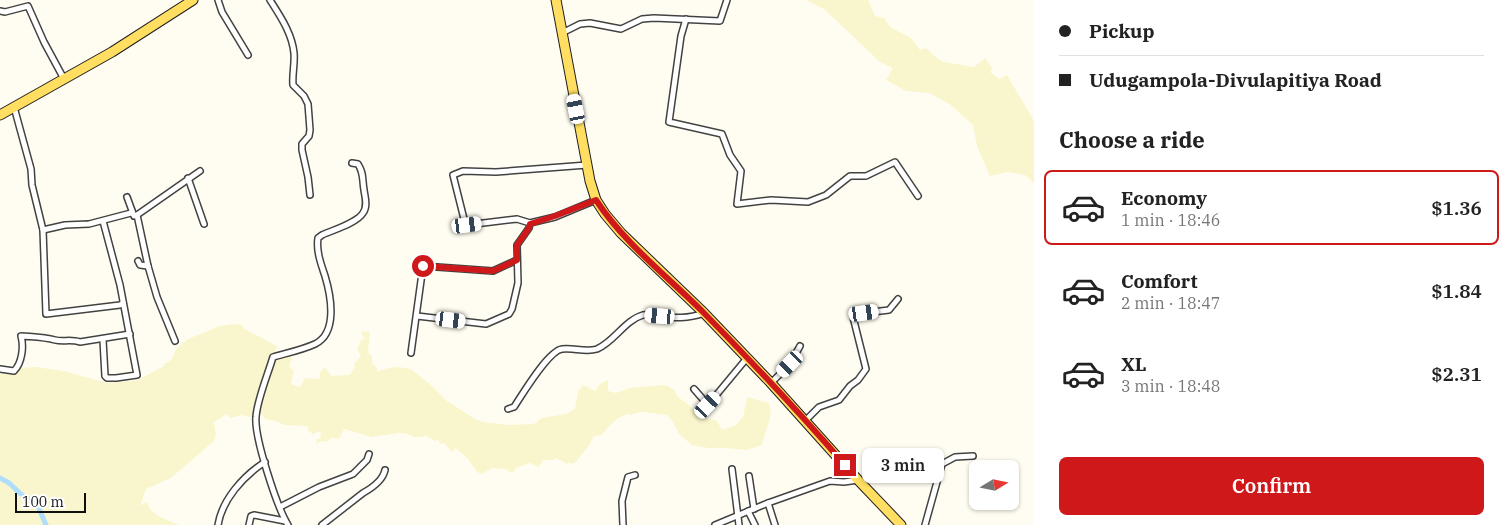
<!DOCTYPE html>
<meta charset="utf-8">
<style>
:root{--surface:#fff;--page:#f6f6f6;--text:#222;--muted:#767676;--line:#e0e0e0;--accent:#ce181a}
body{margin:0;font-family:"IBM Plex Serif",serif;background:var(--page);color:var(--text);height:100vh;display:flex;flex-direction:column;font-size:19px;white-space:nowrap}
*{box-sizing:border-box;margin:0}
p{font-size:16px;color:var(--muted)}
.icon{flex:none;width:28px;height:28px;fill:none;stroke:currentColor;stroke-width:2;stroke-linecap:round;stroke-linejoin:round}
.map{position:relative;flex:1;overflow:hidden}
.sheet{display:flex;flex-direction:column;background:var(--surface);width:475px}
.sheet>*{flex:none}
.banner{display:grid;align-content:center;height:110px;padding:0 25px;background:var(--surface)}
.needle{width:32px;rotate:80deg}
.buttons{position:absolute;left:969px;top:460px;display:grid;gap:10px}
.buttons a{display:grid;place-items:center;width:50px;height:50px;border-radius:8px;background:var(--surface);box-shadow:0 1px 4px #0004;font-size:25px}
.scale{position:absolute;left:15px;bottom:12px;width:71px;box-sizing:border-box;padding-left:5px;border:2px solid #0f0f0f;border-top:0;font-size:14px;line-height:18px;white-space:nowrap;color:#0f0f0f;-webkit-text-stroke:4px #fff;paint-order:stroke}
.end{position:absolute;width:22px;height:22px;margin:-11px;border:6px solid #ce181a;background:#fff;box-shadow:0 0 0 2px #fff}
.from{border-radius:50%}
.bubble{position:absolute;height:35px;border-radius:8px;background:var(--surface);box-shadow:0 1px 4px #0004;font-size:16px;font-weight:600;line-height:35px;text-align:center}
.car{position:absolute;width:15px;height:30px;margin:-15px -8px;border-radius:6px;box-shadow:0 0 4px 1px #0007;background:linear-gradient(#fff 24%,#345 0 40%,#fff 0 76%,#345 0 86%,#fff 0)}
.banner b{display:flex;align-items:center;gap:18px;height:48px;font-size:19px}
.banner b+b{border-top:1px solid var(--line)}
.banner i{width:12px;height:12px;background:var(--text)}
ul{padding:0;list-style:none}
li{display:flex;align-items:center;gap:15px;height:75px;margin:0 10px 8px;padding:0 15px;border:2px solid transparent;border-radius:8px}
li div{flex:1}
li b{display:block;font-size:19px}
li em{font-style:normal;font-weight:600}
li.active{border-color:var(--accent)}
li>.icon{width:45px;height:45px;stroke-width:1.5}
h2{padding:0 25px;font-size:22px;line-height:60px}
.action{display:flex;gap:10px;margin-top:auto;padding:10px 25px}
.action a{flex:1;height:58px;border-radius:8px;background:var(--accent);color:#fff;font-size:20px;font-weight:600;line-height:58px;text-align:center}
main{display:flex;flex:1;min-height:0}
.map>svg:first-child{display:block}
</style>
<main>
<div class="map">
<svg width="1034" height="525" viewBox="0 0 1034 525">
<rect width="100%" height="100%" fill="#fffdf1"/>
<g fill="#f9f6cd">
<path d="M806,0H868L875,16L884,18L890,27L911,38L920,50L926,48L934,56L944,62L974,67L985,58L993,69L990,72L999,79L1007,75L1034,121V183L1025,175L1008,172L990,176L977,146L973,125L951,105L929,93L906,91L886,80L893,68L880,62L824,9Z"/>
<path d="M234,324L243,325V328L277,346L274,354L291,356L292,359L289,366L294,371L291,382L293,385L300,387L305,378L317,379L320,378V372L325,367L331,376L350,375L355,366L354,364L361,356L357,349L361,340L365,339L362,335V331L370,332L368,351L369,354L372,356V363L377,368V372L388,368L399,367L411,369L432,386L447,401L475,419L483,422L510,425L532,424L536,423L541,418L566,414L575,409L578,391L583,385L595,391L600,384L608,380V391L616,393L630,388L663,385L668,386L675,391L678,397L689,405L696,413L705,418L712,419L717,421L722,430L736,425L743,417L747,397L769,403L771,414L762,445L746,450L726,448H708L692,445L679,434L673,422L667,415L644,412L635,413L631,415L628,414L618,418L608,427L602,435L594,436L590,444L575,463L572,464L570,462L567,464L556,458L554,460H543L539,467L530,463L516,468L512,473L505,469L493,468L481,474L477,472L468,459L456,448L452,452L444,443L441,444L438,440L435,441L425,435L424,437H414L408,434L400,433L371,437L344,429L339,439L332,438L327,442L322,441L316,444L317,439H320L321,433L318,431L314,434H312L310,431L308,432V428L306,426L285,425L272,420L269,421V420L264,418L263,414L253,418L242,415L230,418L227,414L214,422L216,435L214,441L171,478L146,489L140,506L146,502L151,510L160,517L179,525H0V370L14,373L19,368L36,367L64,371L107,383L138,380L164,366V364L171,360L177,348L188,339L220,326Z"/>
</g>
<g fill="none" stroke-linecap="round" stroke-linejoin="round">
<path stroke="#afddfc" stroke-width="5" d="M0,478L9,483L22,495L37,504L46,525"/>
<defs>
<g id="street">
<path d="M218,0L222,12L248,55"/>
<path d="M270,0C280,16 292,33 294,53C295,64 292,74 293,85L304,96L308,104L310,130L309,136L302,144V150L308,177L310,195"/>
<path d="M0,11L5,12L28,6L44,42L64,79"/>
<path d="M686,19L681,36L669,122L722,134L730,155L741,171L737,204L771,200L808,202L826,195L850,176H866L895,162L918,196"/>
<path d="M562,33L580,24L590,23L621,29L642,19L654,18L720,21L727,0"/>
<path d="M14,107L31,169L32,185L43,230L46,314L120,305L123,303"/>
<path d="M188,178L204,224"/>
<path d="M127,197L134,216L137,215L200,171"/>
<path d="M137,215L148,266L140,265L138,261"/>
<path d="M530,223L517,219L467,225L465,223L453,175L463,171L496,172L587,165"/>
<path d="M43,230L65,225L89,224L131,213"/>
<path d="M148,266L157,297L175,341"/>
<path d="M417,316L486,324L509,314L512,309L518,283L517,245L529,228L530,223L555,217L596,200"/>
<path d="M103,340L105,376L107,378H116L137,375L120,285L103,221"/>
<path d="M411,353L423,266L493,271L517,260"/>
<path d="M0,369L14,371C22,363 24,347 21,336C33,337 44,337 55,340C63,342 71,339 80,342L130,334"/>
<path d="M770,382L774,380L790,364L800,346"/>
<path d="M694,389L708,405L747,358"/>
<path d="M508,409L514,407C522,395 548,351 562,349C573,347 585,353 597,349C614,342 625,320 643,315C648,314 654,316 658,316C675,318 688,319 704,313"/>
<path d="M806,420L819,407L839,400L850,386L858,380L866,369L853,317L864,313L889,310L898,299"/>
<path d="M732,469L739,525"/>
<path d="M749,476L754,509"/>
<path d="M768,503L775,525"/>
<path d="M280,507L319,487L353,474L367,460L369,454"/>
<path d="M748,511L755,525"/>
<path d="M218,525C222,500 243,476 265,462"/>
<path d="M249,525L251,516L254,515L285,521"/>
<path d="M288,525C277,507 254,437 256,417C257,400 268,374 273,357C287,353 302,350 315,344C338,333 331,296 325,276C321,264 316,251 318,238L322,235C333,230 357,223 363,213C368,206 365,197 364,190C362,178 364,174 358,164L352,163"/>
<path d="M322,525L363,493C372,488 383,480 385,470"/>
<path d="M623,525L622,501L628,477L635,475"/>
<path d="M715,525L768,503L830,481L844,482L858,480"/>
<path d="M925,525L942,464L955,457L973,456"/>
</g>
<g id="primary">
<path d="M556,0L590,181L596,200L605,214L621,233L704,313L770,382L858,480L901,525"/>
<path d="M0,115L112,52L193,0"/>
</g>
</defs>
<use href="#street" stroke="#424242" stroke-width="8"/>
<use href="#primary" stroke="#202020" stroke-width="11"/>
<use href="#street" stroke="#fff" stroke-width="5"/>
<use href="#primary" stroke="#ffde61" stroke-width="9"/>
</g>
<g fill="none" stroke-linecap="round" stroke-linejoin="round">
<path stroke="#ce181a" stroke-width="6" d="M423,266L493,271L517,260V245L529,228L530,224L555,216L596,200C624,243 667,276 703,312C752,362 799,412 845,465"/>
</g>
</svg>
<div class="buttons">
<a><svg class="needle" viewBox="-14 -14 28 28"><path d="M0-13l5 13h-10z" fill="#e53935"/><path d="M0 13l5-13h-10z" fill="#767676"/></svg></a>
</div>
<div class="scale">100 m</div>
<i class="end from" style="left:423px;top:266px"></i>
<i class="end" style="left:845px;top:465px"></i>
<div class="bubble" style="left:862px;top:448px;width:82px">3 min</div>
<i class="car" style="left:576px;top:109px;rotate:349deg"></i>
<i class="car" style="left:467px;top:225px;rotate:83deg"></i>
<i class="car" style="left:864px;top:313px;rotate:82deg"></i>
<i class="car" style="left:660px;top:316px;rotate:275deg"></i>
<i class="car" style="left:451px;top:320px;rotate:97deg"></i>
<i class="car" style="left:790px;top:364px;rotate:224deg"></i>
<i class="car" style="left:708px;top:405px;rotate:43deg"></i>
</div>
<section class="sheet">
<div class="banner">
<b><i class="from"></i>Pickup</b>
<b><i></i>Udugampola-Divulapitiya Road</b>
</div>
<h2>Choose a ride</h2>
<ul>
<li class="active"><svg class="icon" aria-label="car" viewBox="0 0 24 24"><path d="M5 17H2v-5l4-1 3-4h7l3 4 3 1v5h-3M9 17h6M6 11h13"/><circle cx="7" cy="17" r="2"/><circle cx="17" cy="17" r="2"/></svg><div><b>Economy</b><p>1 min · 18:46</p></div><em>$1.36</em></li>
<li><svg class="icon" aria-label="car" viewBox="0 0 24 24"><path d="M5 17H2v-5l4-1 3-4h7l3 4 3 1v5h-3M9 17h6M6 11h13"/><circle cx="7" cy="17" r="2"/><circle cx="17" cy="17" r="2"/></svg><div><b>Comfort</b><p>2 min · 18:47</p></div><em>$1.84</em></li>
<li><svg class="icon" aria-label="car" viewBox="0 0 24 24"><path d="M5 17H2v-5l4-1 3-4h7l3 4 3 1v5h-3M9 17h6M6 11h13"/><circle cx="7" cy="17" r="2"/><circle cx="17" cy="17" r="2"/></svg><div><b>XL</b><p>3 min · 18:48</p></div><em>$2.31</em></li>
</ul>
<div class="action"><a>Confirm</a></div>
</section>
</main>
